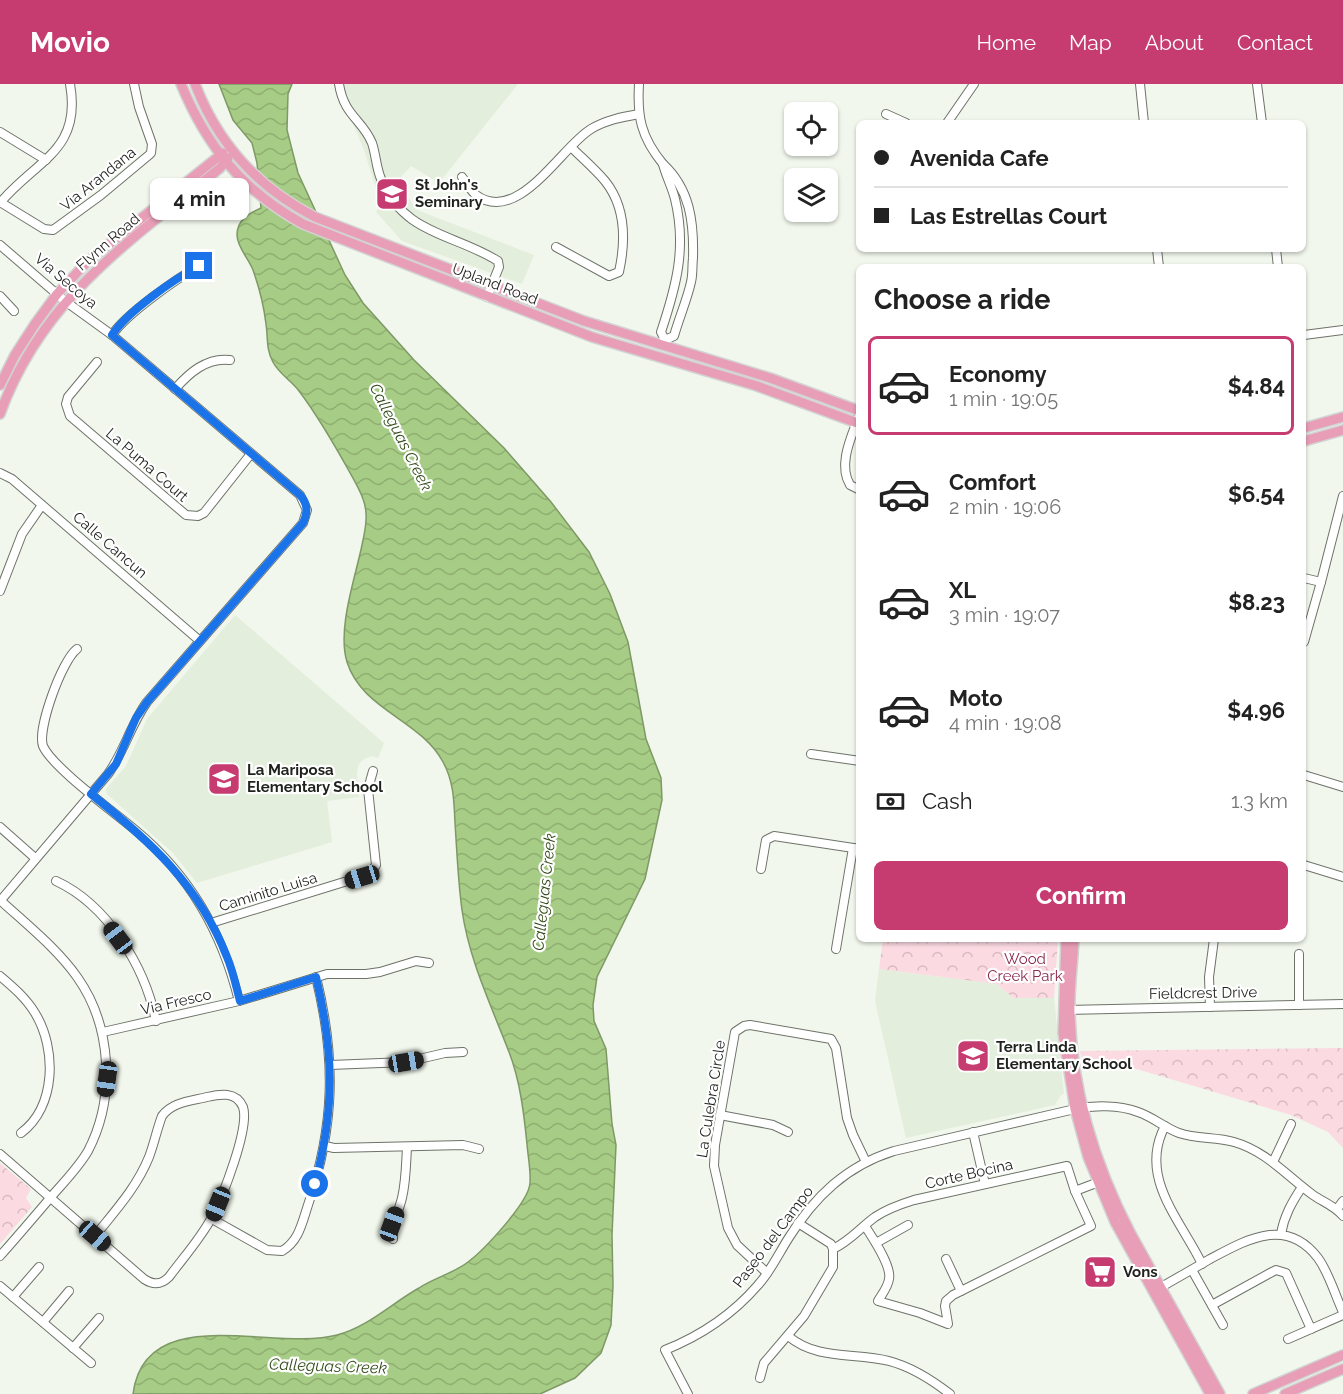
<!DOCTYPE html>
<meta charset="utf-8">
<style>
:root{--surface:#fff;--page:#f6f6f6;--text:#222;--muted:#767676;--line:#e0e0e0;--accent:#c63b70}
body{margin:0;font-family:Raleway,sans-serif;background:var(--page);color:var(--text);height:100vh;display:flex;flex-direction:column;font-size:22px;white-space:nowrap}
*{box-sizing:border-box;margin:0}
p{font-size:20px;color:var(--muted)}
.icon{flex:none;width:33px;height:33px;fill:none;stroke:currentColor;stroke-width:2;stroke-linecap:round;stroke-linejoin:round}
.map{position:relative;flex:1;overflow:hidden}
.side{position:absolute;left:856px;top:180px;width:450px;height:678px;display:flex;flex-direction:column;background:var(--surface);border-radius:9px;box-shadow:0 2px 4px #0004}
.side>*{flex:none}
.guide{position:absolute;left:856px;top:36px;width:450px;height:132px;border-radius:9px;box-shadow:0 2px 4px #0004;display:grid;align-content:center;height:132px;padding:0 18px;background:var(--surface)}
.controls{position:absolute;left:784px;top:18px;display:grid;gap:12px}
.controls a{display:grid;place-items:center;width:54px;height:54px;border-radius:9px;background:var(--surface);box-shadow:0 2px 4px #0004;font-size:30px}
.end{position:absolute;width:27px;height:27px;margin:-14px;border:8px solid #1a73e8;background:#fff;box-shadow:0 0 0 3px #fff}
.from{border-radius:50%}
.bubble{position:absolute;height:42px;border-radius:9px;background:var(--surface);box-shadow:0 2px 4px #0004;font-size:20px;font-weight:700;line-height:42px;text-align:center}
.car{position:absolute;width:18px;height:36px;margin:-18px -9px;border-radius:8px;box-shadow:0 0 4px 2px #0007;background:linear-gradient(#222 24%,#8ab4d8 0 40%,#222 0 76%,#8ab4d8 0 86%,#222 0)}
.guide b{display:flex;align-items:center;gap:21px;height:57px;font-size:22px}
.guide b+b{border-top:2px solid var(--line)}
.guide i{width:15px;height:15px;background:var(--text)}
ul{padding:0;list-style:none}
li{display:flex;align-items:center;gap:18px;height:99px;margin:0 12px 9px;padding:0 6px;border:3px solid transparent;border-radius:9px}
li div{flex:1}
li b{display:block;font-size:22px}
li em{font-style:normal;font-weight:700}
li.current{border-color:var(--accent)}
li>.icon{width:54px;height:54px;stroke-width:1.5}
h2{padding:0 18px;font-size:27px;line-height:72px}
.pay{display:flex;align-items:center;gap:15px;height:66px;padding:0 18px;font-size:22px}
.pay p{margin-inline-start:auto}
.button{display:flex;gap:12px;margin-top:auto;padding:12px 18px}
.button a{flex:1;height:69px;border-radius:9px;background:var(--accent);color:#fff;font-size:24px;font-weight:700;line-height:69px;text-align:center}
header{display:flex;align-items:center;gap:36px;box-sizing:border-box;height:84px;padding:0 30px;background:var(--accent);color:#fff}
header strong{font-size:28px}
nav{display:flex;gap:33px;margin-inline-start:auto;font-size:21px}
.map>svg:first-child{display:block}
</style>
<header>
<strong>Movio</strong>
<nav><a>Home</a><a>Map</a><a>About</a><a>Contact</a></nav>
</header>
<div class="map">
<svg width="1343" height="1310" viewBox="0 0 1343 1310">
<defs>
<pattern id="forest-crowns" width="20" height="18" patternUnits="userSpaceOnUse" patternTransform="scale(1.5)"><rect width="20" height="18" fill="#fbdae2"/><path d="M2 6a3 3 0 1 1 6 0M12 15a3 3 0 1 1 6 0" fill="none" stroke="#d7bbc1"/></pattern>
<pattern id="water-waves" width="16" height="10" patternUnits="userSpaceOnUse" patternTransform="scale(1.5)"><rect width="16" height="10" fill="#a7cc85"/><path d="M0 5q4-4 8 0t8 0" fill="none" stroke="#8faf72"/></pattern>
</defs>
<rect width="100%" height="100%" fill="#f1f7ec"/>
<g fill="#e4eedc">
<path d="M337,0H518L439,99L411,82L397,97L417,126L534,171L522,200L402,157L376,128L381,121L364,66Z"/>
<path d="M235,531L384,659L378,674L371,672L364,675L359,680L357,688L359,713L327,717L332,758L197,799L173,769L107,710L106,705L126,682L147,635Z"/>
<path d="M879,885L997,900L1013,914H1054L1064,1010L1061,1011L1055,1021L906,1054L875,917Z"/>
</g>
<g fill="url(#forest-crowns)">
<path d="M883,855H1058L1054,914H1013L997,900L879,885Z"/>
<path d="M1343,964V1064L1328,1048L1291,1031L1130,983L1083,986L1080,967Z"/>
<path d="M0,1079L31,1105L26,1114L32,1123L0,1160Z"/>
</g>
<path fill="url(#water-waves)" stroke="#7e9966" stroke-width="1.5" d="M219,0H292L288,10L287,46L298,89L345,191L363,219L414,276L504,364L551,418L589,468L610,510L628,558L646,655L661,694L662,716L645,795L597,893L593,921L594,937L606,965L612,1040L616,1061L612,1151L613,1202L611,1241L601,1269L575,1294L540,1310H133C145,1216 274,1268 337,1251C368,1243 392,1219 419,1204C434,1194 454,1189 468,1178C484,1166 529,1118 530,1099C531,1087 528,1073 527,1060C524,1030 520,996 509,968C491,921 469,876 462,826C458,797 457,768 455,739C454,718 454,698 443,678C421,636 362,626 347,578C337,545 355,495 362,461C365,447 369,430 363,415C360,406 354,396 349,387C334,360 318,332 299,307C291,296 279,290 273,278C266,266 268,253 266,240C264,223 259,203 253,186C249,175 237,163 237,151C237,136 248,130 261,124L257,79L252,59L233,36Z"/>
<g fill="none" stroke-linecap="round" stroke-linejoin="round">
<defs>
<g id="minor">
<path d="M339,0C344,32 362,35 372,59C376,71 376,83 381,95C404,151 453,149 498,177L499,183L487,213"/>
<path d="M639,0C637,33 641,53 663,80"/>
<path d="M1140,0L1144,39"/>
<path d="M1257,0L1262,39"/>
<path d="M886,30L906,39"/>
<path d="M947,39L974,0"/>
<path d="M0,48L46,76"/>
<path d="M663,80C690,105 694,138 693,174C692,182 693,190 691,198C687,216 679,234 674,252L665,256L661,248C676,203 687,164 675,115C672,103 666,92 663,80Z"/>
<path d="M462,93C466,98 471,107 476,111C518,142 562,62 591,45C606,36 622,33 639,30"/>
<path d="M0,118L44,145L53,146L101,111L149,71L151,69L152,60L139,23L134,0"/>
<path d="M0,119C36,76 82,67 70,0"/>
<path d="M0,161L65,217L112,251L300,411L307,426L303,439L147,618C131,640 124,668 108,690L1,816"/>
<path d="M556,163L609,192L619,188C626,156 626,123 605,97C595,85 582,74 571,63"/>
<path d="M1157,165L1159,183"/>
<path d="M1276,165L1278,183"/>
<path d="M0,212L14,227"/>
<path d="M112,251C126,230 176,195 199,182"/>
<path d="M1304,251L1343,246"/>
<path d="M97,278L68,313L66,320L70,332L186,431L198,432L204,429L250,371"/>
<path d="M175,305C189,289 207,273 230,276"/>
<path d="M860,329C853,350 837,379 850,401L860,406"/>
<path d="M0,389L12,395L200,557"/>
<path d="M1304,494L1321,498"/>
<path d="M0,507L22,450L42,421"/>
<path d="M1304,558L1321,498L1343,412"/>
<path d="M77,565C62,576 37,645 43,662C52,683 114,728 134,745C190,791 222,848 239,917"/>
<path d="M811,670L860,677"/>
<path d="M1304,691L1343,703"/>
<path d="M0,743L35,774"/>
<path d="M1304,781L1343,793"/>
<path d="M761,785L766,756L774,752L860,765"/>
<path d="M56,797C108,821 145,883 156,937"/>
<path d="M0,816C55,866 101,898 106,978C108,1008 102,1040 88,1067C78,1084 64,1098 51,1113C34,1133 17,1153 0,1172"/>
<path d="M211,839L370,790L376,781L368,705L373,687"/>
<path d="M836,865L853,764"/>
<path d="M1299,870V921"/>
<path d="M0,892C13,903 26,914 35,929C57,965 56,1023 21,1049"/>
<path d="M1210,923L1209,893L1214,855"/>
<path d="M1066,926L1343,920"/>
<path d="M103,948L239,917L327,890H366L380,888L416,877L429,879"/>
<path d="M330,981L406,978L445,969L463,968"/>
<path d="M720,1031L773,1041L788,1048"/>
<path d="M1165,1042C1138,1093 1180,1135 1202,1180"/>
<path d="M973,1048L985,1100"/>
<path d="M325,1062L334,1064L463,1061L479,1065"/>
<path d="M0,1070L144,1195C153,1201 161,1201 169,1193C183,1174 201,1154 212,1133C222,1114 250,1044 243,1023C236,1007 220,1010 207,1013C191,1017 172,1018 162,1032C157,1045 154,1060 149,1073C137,1103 115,1127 95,1152"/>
<path d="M1273,1078L1291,1040"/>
<path d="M1337,1125L1343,1117"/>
<path d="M212,1135L267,1166L282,1167C299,1157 302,1139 308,1121C335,1041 336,974 316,893"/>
<path d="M865,1142C872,1153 892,1182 889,1195C888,1203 882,1210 878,1217L920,1229L948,1240L945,1222L946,1217L953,1211L1091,1142L1075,1107"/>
<path d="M1281,1150C1284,1132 1292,1118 1302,1103"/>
<path d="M393,1155C392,1138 398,1130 402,1114C406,1097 406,1080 407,1063"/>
<path d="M876,1159L908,1141"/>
<path d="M833,1165C850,1157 860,1144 875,1133C887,1125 901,1120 914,1116L1067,1082L1075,1107L1104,1096"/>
<path d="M946,1175L961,1207"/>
<path d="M1192,1186L1223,1241"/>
<path d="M767,1189L737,1161L728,1144L714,1082L715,1061L735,948L744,942L750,941L831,955L836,964L847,1034L853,1051L866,1078"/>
<path d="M0,1202L91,1279"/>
<path d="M1158,1205C1175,1195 1193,1185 1210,1175C1246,1156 1286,1132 1318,1174C1329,1189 1335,1211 1343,1228"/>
<path d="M13,1213L39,1183"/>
<path d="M1212,1221L1272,1188L1276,1186L1286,1189L1311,1245"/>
<path d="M43,1238L69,1207"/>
<path d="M788,1252C818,1277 854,1268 889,1277C912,1283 932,1296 950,1310"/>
<path d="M1288,1255L1343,1231"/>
<path d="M73,1264L99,1234"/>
<path d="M760,1294L764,1279L804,1232L833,1183V1165L831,1160L798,1139"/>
<path d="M688,1310L665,1266C700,1252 733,1230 758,1201C770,1188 778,1171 788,1155C814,1113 846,1082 894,1067L1075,1025C1094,1021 1120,1021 1138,1028C1153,1033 1165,1044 1179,1049C1196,1055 1216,1053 1234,1058C1266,1067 1287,1092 1313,1111C1323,1118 1335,1122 1343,1132"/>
</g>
<g id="major">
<path d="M181,0C207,63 243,107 303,140L592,253L757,302L860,340"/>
<path d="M195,0C218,60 258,104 315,133L584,237L770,294L860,327"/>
<path d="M0,301L15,271L35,240L57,210L88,177L223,69"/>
<path d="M0,330C41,215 130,157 220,84L228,74"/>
<path d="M1304,344L1343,333"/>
<path d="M1304,357L1343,346"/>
<path d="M1066,855L1063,949L1075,1025L1088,1073L1115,1138L1210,1310"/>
<path d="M1074,855C1073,880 1069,904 1070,929C1072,1007 1095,1081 1131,1150L1220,1310"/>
<path d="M1253,1310L1343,1271"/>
<path d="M1285,1310L1343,1285"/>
</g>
</defs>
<use href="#minor" stroke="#6e736a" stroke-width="10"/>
<use href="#major" stroke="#d2d3d2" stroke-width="12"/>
<use href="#minor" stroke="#fff" stroke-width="8"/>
<use href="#major" stroke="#e99eb8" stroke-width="9"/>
</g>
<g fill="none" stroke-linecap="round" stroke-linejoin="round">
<path stroke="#1a73e8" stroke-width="8" d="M199,182C174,195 127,228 112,251L300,411C308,420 308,428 303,439L147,618L136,634L116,680L91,710C150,757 199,801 227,873C233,887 236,902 240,917L316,893C334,969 335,1024 315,1100"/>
</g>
<defs>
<symbol id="university-square" viewBox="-11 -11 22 22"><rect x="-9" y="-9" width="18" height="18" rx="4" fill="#c63b70" stroke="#fff"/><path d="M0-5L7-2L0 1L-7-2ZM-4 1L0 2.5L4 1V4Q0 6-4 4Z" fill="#fff"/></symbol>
<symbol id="school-square" viewBox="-11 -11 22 22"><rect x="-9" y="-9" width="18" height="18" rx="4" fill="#c63b70" stroke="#fff"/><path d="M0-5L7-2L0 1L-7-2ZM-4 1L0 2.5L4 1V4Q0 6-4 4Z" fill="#fff"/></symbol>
<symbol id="supermarket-square" viewBox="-11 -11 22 22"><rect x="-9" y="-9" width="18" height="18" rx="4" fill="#c63b70" stroke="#fff"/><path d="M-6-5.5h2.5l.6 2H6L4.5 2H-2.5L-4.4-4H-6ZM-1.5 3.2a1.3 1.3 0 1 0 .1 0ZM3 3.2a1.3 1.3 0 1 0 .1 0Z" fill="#fff"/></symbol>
</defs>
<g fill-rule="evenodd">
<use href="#university-square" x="373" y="91" width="38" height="38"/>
<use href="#school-square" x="205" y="676" width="38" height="38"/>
<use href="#school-square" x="954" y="953" width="38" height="38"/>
<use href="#supermarket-square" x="1081" y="1169" width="38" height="38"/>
</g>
<g text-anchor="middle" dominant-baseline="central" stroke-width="4.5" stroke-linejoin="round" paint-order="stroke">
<g font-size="15" fill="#1f211d" stroke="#fff">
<text transform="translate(98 95) rotate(-39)">Via Arandana</text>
<text transform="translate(108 158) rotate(-41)">Flynn Road</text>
<text transform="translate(66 197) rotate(40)">Via Secoya</text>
<text transform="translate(495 200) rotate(21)">Upland Road</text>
<text transform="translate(147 381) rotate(41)">La Puma Court</text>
<text transform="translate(110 461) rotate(41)">Calle Cancun</text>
<text transform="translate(268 808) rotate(-17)">Caminito Luisa</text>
<text transform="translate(1203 909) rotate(-1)">Fieldcrest Drive</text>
<text transform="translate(176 918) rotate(-13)">Via Fresco</text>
<text transform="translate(711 1015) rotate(-81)">La Culebra Circle</text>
<text transform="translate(969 1090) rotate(-13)">Corte Bocina</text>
<text transform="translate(773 1153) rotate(-53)">Paseo del Campo</text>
</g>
<g font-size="15" font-weight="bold" fill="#1f211d" stroke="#fff" text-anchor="start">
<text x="415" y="101">St John's<tspan x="415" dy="17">Seminary</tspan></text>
<text x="247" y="686">La Mariposa<tspan x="247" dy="17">Elementary School</tspan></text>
<text x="996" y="963">Terra Linda<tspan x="996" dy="17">Elementary School</tspan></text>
<text x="1123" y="1188">Vons</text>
</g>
<g font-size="15" fill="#89294d" stroke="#fff">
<text x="1025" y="875">Wood<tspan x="1025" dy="17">Creek Park</tspan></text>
</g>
<g font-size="16" font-style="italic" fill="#334b19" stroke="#fff">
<text transform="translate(401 353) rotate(63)">Calleguas Creek</text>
<text transform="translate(544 808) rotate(-84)">Calleguas Creek</text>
<text transform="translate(328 1282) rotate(2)">Calleguas Creek</text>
</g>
</g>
</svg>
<div class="controls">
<a><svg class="icon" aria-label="locate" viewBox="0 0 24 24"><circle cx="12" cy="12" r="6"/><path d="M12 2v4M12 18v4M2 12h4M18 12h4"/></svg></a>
<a><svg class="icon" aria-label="layers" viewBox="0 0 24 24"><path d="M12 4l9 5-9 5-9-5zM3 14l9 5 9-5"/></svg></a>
</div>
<i class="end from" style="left:315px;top:1100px"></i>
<i class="end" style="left:199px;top:182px"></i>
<div class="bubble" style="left:150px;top:94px;width:99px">4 min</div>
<i class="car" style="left:362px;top:793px;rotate:253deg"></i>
<i class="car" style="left:118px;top:854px;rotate:323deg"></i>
<i class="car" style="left:406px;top:978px;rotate:80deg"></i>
<i class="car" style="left:107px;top:995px;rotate:188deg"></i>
<i class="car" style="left:218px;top:1120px;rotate:202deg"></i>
<i class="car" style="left:392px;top:1140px;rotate:20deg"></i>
<i class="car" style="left:95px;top:1152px;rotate:131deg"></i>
<div class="guide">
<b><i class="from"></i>Avenida Cafe</b>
<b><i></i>Las Estrellas Court</b>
</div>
<section class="side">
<h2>Choose a ride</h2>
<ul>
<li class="current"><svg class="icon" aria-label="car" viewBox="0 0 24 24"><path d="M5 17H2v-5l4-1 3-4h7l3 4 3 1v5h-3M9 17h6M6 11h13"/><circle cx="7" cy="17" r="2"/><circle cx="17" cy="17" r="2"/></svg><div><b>Economy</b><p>1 min · 19:05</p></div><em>$4.84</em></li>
<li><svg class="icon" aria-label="car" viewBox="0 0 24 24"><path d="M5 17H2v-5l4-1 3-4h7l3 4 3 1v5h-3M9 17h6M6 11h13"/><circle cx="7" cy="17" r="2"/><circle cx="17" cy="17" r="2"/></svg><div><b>Comfort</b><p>2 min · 19:06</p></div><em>$6.54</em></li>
<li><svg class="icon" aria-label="car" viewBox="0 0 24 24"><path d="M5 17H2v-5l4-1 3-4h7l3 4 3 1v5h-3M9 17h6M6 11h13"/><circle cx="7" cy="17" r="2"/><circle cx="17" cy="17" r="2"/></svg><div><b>XL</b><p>3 min · 19:07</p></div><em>$8.23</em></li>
<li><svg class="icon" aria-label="car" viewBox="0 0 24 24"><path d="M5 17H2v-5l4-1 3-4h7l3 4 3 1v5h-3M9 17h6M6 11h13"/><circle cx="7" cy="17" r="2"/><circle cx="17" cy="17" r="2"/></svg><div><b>Moto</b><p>4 min · 19:08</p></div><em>$4.96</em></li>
</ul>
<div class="pay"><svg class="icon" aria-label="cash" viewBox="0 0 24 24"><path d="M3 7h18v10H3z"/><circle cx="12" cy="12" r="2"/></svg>Cash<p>1.3 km</p></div>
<div class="button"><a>Confirm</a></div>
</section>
</div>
